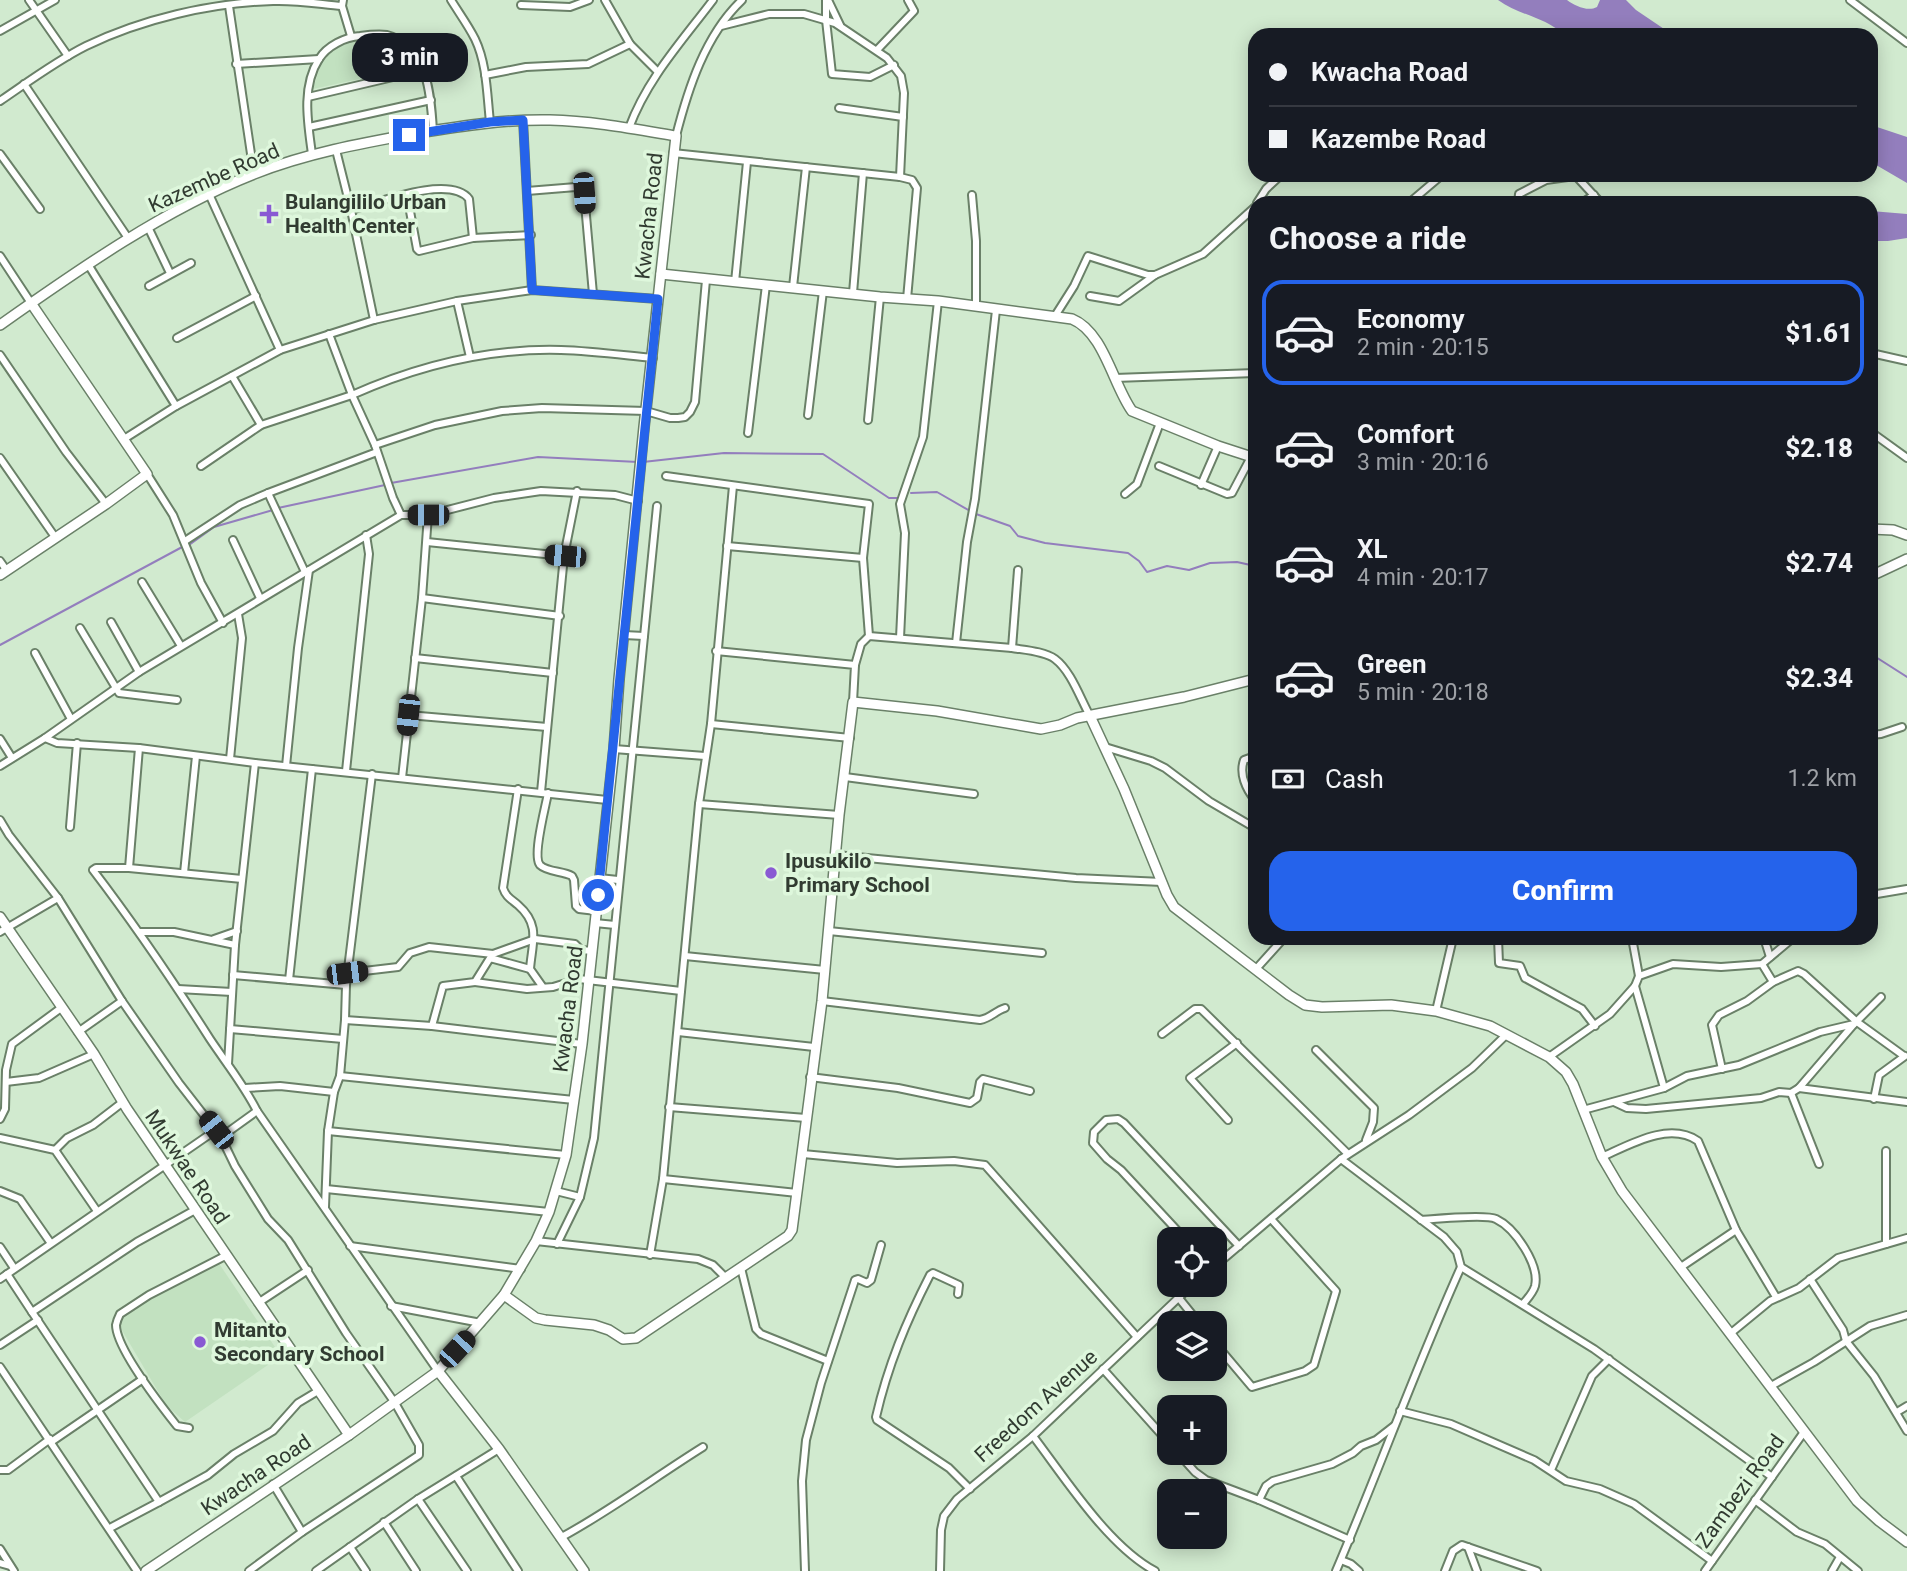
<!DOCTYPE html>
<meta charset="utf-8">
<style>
:root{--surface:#171b24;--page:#20242c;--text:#f1f3f6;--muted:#9ea1a6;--line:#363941;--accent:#2563eb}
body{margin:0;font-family:Roboto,sans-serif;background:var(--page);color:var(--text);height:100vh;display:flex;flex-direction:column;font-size:26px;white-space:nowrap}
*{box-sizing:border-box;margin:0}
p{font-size:23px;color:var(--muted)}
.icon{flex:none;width:38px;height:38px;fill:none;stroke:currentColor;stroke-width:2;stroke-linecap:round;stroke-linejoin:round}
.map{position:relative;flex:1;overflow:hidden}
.drawer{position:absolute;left:1248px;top:196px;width:630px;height:749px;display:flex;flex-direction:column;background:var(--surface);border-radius:21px;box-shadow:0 4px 18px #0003}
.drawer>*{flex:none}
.top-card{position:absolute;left:1248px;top:28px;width:630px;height:154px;border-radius:21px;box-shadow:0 4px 18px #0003;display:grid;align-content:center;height:154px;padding:0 21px;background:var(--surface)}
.buttons{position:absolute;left:1157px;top:1227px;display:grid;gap:14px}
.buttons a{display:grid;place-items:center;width:70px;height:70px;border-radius:14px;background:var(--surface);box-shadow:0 4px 18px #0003;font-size:35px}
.end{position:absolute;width:32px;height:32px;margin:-16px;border:9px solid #2563eb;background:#fff;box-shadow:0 0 0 4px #fff}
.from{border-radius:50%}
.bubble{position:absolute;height:49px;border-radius:21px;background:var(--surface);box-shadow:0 4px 18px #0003;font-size:23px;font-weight:800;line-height:49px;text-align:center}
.car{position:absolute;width:21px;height:42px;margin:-21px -10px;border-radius:9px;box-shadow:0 0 5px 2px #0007;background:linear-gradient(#222 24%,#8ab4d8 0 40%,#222 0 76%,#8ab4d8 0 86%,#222 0)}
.top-card b{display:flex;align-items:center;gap:24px;height:66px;font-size:26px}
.top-card b+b{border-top:2px solid var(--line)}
.top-card i{width:18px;height:18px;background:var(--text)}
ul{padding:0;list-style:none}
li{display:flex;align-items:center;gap:21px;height:105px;margin:0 14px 10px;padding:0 7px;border:4px solid transparent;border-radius:21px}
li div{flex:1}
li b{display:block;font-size:26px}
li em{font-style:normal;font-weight:800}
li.active{border-color:var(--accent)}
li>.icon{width:63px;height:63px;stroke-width:1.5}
h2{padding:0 21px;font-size:32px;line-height:84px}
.pay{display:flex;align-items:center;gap:18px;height:77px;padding:0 21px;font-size:26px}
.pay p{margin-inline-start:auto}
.button{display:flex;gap:14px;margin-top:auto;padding:14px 21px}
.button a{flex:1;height:80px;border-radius:21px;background:var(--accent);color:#fff;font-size:28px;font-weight:800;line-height:80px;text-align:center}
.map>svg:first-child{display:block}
</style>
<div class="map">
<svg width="1907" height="1571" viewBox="0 0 1907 1571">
<rect width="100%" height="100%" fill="#d1eacf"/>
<g fill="#c2e1c0">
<path d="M374,39L390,41L410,57L415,67L313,89L320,67L327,56L339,47L354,41Z"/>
<path d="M218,1262L281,1356L185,1422L166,1405L120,1327L122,1317L128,1311Z"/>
</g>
<g fill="#937ebd">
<path d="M1498,0H1567C1575,6 1588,12 1597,7L1600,0H1626L1636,10L1673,35H1564C1546,17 1518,15 1498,0Z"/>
<path d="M1871,125L1907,137V183L1871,162Z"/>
<path d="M1871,211L1907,214V238L1888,241H1871Z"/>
</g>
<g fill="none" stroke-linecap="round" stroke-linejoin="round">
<g stroke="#937ebd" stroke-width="2">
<path d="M643,462L724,453L823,454L889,498H898"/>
<path d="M391,483L538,457L638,462"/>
<path d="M911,493L937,492L970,511"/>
<path d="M278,508L385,485"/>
<path d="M976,514L1010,526L1018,536L1045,543L1128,553L1139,561L1147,572L1167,566L1189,570L1210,563L1237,562L1255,566"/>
<path d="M189,545L214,527L273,510"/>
<path d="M0,645L184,546"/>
<path d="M1871,654L1907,677"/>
</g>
<defs>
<g id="street">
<path d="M29,0L68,56"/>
<path d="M343,0L342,6L351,36"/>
<path d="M451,0C459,13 468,25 475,39C487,64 487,95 490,122"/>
<path d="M605,0L630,44"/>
<path d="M826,0V20L832,74L870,77L894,65"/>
<path d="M828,0L840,25"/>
<path d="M1850,0L1907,43"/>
<path d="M521,5L570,7L589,0"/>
<path d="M229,6L254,174"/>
<path d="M721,26L769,14H804L835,23L887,58L901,76L904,93L900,177"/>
<path d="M0,31L55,0"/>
<path d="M877,50L914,11L908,0"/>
<path d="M236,64L319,59"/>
<path d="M485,75L526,67L588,64L630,44L658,72"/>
<path d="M24,84L128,238"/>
<path d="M308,97L423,70"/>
<path d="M0,101C28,82 56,61 86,46C142,19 210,3 273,1C296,0 319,4 342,6"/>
<path d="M839,108L903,117"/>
<path d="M523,120L532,290"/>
<path d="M309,127L431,100"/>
<path d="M629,128C647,79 682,41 713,0"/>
<path d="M676,136C688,89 705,35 742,0"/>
<path d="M336,150L351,210"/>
<path d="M673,153L900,177L912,180L917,188L907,299"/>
<path d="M0,154L40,209"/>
<path d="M312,154C308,124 301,87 319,59C327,46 345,37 360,36C368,35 378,34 387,35C428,45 431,97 433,131"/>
<path d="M1575,175L1601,203"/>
<path d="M527,191L576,187L582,189L584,193L593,294"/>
<path d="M209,194L280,350"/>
<path d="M407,195L417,249L419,251L473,238L531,235"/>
<path d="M972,195L976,241V306"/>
<path d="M1257,203L1266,189L1281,175"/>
<path d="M1409,203L1442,175"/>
<path d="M1518,203L1519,194L1546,180L1575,176"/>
<path d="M1582,203L1594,195"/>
<path d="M148,227L170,273"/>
<path d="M0,256L31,303"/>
<path d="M89,266L176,406"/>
<path d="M735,282L747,162"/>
<path d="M149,286L191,263"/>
<path d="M793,287L806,167"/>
<path d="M853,293L863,173"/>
<path d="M1090,296L1119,301L1155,275"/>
<path d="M457,301L470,357"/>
<path d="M1055,316L1074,286L1088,256L1148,275H1155L1203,254L1255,207"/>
<path d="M374,320L351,210C377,203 450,174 469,199L473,238"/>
<path d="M329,334L352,395C417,366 489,348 561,350C592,351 622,355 653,358"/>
<path d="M177,338L256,296"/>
<path d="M1871,353L1907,361"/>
<path d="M0,355L66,452L106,504"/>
<path d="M232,376L261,425"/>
<path d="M1115,378L1255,373"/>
<path d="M808,415L823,291"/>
<path d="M868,420L880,297"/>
<path d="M1871,432L1907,458"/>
<path d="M748,433L766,285"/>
<path d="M124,439L176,406L280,350L374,320L457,301L532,290L658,299"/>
<path d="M375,445L435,425L502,411L542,408L646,411L670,418H678L685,417L690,412L695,402L706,280"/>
<path d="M0,458L55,537"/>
<path d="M201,466L261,425L352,395L375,445L393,498L401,515"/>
<path d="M1159,466L1227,494L1232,493L1251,457"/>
<path d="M147,474L173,515L201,583L223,623"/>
<path d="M666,476L869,504L863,558L727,546"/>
<path d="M1201,485L1218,446"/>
<path d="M1125,494L1137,484L1160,423"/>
<path d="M233,540L260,598"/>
<path d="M185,541L240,505L268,493"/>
<path d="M427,542L564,556"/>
<path d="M863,558L869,636"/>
<path d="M0,561L7,571"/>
<path d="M305,572L268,493L377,452"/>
<path d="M142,582L181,646"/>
<path d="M422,598L560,616"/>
<path d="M111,622L139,672"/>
<path d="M80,628L119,693L177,700"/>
<path d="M624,635L644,636"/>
<path d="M900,638L905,533L900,504L923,437L938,301"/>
<path d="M956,643L967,542L975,499L996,310"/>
<path d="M1012,648L1018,570"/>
<path d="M716,651L855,665L853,702"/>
<path d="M35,653L71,719"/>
<path d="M415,658L553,673"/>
<path d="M855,665L861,644L869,636L1012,648C1024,650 1044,651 1055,659C1071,671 1080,698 1090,716"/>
<path d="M408,715L547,727"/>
<path d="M711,724L850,738"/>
<path d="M1871,735L1881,734L1902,727"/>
<path d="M45,738L57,743L139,748L255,763L607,800"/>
<path d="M0,739L12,758"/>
<path d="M1105,747L1151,761L1165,768L1209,801L1255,828"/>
<path d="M614,749L705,756"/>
<path d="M1255,756L1244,760C1239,774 1246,789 1255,800"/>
<path d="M230,759L242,638L238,614"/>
<path d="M0,766L45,738L139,672L401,515H428L494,498L541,491L615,495L638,501"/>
<path d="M286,766L298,648L309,570"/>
<path d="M346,771L369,554L366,535"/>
<path d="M845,777L974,794"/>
<path d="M402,778L422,598L428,515"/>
<path d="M518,789L503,888C506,897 511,899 518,905C541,925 532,943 530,969L542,986"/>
<path d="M541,792L564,556L577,491"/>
<path d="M548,793C546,805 532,856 540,865C547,872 563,871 572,876L574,880L576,906L579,909L596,911"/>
<path d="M699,804L839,815"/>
<path d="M0,820L9,835L58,898L122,1001L179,1083L221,1137L235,1166L268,1219L288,1240L346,1333L395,1403"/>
<path d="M70,827L77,743"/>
<path d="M836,855L1076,878L1162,882"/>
<path d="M129,868L139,748"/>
<path d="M184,873L196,756"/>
<path d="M599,878L618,880"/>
<path d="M242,879L129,868H96L93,870C135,925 173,981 210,1039C226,1063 244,1085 257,1111L438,1371"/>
<path d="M1871,895L1907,889"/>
<path d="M595,923L615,925"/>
<path d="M829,931L1042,953"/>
<path d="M0,932L58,898"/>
<path d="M140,932H174L235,945"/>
<path d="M1498,938L1499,963L1520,966L1525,978L1582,1009L1595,1026"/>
<path d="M1632,938L1639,976"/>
<path d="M1764,938L1770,957"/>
<path d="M214,939L237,931"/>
<path d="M685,956L825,970"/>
<path d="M1762,964L1773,982"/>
<path d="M1256,969L1284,938"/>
<path d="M347,973L398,967L410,953L429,947L493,954L535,939L575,944L581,950L593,951"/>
<path d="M233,975L346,985"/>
<path d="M289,980L312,769"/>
<path d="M475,982L527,989L553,987L579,979L681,991"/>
<path d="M1635,986L1664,1088"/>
<path d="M178,989L232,992"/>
<path d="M822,1001L980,1020C991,1018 995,1011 1005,1008"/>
<path d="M1436,1011L1453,938"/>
<path d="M345,1020L432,1026L582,1044"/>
<path d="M432,1026L443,986L475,982L490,958L530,969"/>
<path d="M230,1029L343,1039"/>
<path d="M78,1032L122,1001"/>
<path d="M678,1032L814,1047"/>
<path d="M1162,1034L1195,1009H1201L1348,1154"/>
<path d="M1316,1050L1374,1108L1373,1122L1366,1140"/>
<path d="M1549,1057L1610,1014L1635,986L1639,976L1673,964L1721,967L1762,964L1793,938"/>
<path d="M228,1064L235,945L255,763"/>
<path d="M1722,1069L1712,1025L1719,1015L1747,1001L1773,982L1798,971L1804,974L1857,1022L1904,1056"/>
<path d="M340,1076L574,1100"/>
<path d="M810,1077L898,1088L970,1103L977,1098L980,1082L983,1079L1030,1091"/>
<path d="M6,1082L39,1078L94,1054"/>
<path d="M245,1088L280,1086L334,1092"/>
<path d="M1799,1088L1907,1102"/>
<path d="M1791,1093L1819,1164"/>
<path d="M1874,1099L1879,1075L1905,1056"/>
<path d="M1614,1102L1627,1108L1646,1109L1761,1098L1779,1092L1791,1093L1799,1088L1854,1024L1881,997"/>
<path d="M669,1107L806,1118"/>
<path d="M1583,1110L1664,1088L1687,1076L1739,1065L1820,1032L1854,1024"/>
<path d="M0,1119L5,1109L6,1070L12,1044L61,1008"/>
<path d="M1228,1120L1190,1078L1237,1043"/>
<path d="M328,1131L566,1155"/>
<path d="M221,1137L257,1111"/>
<path d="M0,1138L55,1150L97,1211"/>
<path d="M55,1150L67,1138L93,1125L123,1102"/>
<path d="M803,1154L897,1163L954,1161L985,1165L1137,1337"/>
<path d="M1602,1157C1629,1145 1669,1121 1698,1141L1736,1230L1776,1297"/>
<path d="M1341,1159L1444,1237L1457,1252L1461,1267L1594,1349L1772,1477"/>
<path d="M663,1179L797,1193"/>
<path d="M326,1189L549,1212"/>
<path d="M0,1191L20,1199L50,1242"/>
<path d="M556,1191L580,1197"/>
<path d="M325,1207L328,1131L334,1092L340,1076L345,1020L346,985L372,774"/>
<path d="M1421,1220C1435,1219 1486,1214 1496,1219C1515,1228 1540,1265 1535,1286C1533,1293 1528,1298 1523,1304"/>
<path d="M1185,1239L1121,1170L1107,1159L1093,1143L1094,1132L1106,1120L1118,1119L1124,1123L1239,1246"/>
<path d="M536,1241L698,1259L713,1265L726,1278"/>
<path d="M557,1244L580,1197L594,1138L657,506"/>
<path d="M1886,1244V1151"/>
<path d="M350,1246L521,1269"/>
<path d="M0,1247L14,1268"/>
<path d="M650,1255L663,1179L699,804L711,724L733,486"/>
<path d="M1214,1267L1341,1159L1409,1115L1472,1068L1506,1035"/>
<path d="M1681,1267L1736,1230"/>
<path d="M741,1268L756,1329L761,1334L828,1361"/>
<path d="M7,1274L32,1312L137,1242L195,1210"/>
<path d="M0,1279L216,1130"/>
<path d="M1810,1279L1843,1330L1846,1341L1874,1376L1907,1431"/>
<path d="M958,1294L959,1285L933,1273L930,1275C906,1322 888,1365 876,1417L877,1420L949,1468L970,1489"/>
<path d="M1178,1297L1199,1323"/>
<path d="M258,1303L308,1270"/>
<path d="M391,1306L481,1323"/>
<path d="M32,1312L159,1502L110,1528"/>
<path d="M1731,1333L1770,1301L1799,1288L1838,1258L1907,1238"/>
<path d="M1214,1342L1252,1387L1305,1371L1314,1365L1336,1291L1271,1219"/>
<path d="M0,1345L38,1320"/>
<path d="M0,1367L137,1571"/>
<path d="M1103,1369L1169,1443"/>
<path d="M1771,1386L1814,1362L1870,1326L1907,1315"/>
<path d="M1400,1411L1451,1424L1534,1460L1566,1481L1600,1489L1634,1504L1712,1561"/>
<path d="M1897,1412L1907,1406"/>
<path d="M189,1428L177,1426C162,1407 116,1348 116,1325C117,1320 118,1318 120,1314L149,1295L227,1255"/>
<path d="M1033,1436C1065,1478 1108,1546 1155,1571"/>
<path d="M51,1442L143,1379"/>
<path d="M1177,1452L1195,1472L1206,1480L1259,1500L1350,1540"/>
<path d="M0,1470H8L50,1439"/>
<path d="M1551,1470L1592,1376L1609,1359"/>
<path d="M456,1476L518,1571"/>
<path d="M273,1484L302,1532"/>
<path d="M418,1499L467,1571"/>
<path d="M1259,1500L1266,1486L1273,1481L1332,1464L1353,1453L1361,1446L1376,1440L1394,1426"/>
<path d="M1755,1500L1797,1532L1825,1544L1858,1571"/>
<path d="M159,1502L208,1475L234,1454L273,1431L298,1403L318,1391"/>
<path d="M384,1522L416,1571"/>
<path d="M560,1538C610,1511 655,1477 703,1447"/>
<path d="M350,1547L366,1571"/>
<path d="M1468,1547L1477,1571"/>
<path d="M0,1549L14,1571"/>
<path d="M1341,1560L1351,1564L1359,1571"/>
<path d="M0,1563L10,1566"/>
<path d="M249,1571L302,1532L419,1455V1445L395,1403"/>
<path d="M316,1571L418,1499L499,1449"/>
<path d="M805,1571L802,1481L806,1440L821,1383L855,1280L858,1279L867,1283L871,1280L881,1245"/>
<path d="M940,1571L941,1530L944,1516L957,1499L1033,1436L1193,1284"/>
<path d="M1336,1571C1379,1470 1416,1367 1461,1267"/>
<path d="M1445,1571L1453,1551L1462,1545L1537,1571"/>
<path d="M1705,1571L1804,1432"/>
<path d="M1832,1571L1840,1557"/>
</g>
<g id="secondary">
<path d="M661,274L880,297L938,301L1072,319C1104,332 1113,385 1132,411L1218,446L1255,458"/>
<path d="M0,325C78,270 165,209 254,174C307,153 363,143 418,133C462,126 506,119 550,120C592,121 634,129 676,136L644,427L619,679L614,749L582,1044L566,1155L549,1212L536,1241L504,1295L438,1371L349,1435L146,1571"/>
<path d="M1871,529L1893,530L1907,535"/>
<path d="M0,575L106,504L147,474L31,303"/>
<path d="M1871,576L1907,559"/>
<path d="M1090,716L1124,789L1167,895L1174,907L1289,995L1305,1005L1322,1007L1391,1005L1436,1011L1490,1026L1549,1057L1566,1072L1573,1084L1602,1157L1622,1191L1857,1501L1879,1521L1907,1542"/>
<path d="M0,917L94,1054L127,1109L349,1435"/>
<path d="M504,1295L536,1318L545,1320L594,1325L609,1330L623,1339L636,1338L788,1236L792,1230L822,1001L839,815L853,702L937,711L1041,729L1060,725L1077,718L1184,697L1255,679"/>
<path d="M438,1371L499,1449L584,1571"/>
</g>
</defs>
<use href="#street" stroke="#6a8068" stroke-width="10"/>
<use href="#secondary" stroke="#6a8068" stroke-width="12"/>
<use href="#street" stroke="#fff" stroke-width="6"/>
<use href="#secondary" stroke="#fff" stroke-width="9"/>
</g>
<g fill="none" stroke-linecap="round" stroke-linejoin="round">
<path stroke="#2563eb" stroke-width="9" d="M409,135L490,122L523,120L532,290L658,299L598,895"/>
</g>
<g fill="#895ad3" stroke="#def7dc" stroke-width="2.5">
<path d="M265.5 203.5h7v7h7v7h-7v7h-7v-7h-7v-7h7z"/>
<circle cx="771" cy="873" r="7"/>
<circle cx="200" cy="1342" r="7"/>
</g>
<g text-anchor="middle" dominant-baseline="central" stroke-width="7" stroke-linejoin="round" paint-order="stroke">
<g font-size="21" fill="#313b31" stroke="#def7dc">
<text transform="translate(214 178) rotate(-24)">Kazembe Road</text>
<text transform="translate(649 216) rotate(-84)">Kwacha Road</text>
<text transform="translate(568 1009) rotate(-83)">Kwacha Road</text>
<text transform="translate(187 1167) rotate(56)">Mukwae Road</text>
<text transform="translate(1036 1406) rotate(-42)">Freedom Avenue</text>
<text transform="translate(256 1475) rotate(-34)">Kwacha Road</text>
<text transform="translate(1740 1491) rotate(-54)">Zambezi Road</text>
</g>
<g font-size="21" font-weight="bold" fill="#313b31" stroke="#def7dc" text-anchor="start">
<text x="285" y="202">Bulangililo Urban<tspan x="285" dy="24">Health Center</tspan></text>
<text x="785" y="861">Ipusukilo<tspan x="785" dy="24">Primary School</tspan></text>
<text x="214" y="1330">Mitanto<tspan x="214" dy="24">Secondary School</tspan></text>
</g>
</g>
</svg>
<div class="buttons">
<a><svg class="icon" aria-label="locate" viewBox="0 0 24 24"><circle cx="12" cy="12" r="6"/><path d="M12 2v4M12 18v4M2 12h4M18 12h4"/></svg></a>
<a><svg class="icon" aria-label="layers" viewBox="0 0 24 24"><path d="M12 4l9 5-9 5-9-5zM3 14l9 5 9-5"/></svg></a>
<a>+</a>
<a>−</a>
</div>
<i class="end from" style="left:598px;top:895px"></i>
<i class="end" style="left:409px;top:135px"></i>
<div class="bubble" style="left:352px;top:33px;width:116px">3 min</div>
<i class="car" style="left:584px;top:193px;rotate:176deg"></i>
<i class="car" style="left:428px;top:515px;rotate:270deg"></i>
<i class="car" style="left:565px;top:556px;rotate:275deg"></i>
<i class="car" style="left:408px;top:715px;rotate:186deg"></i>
<i class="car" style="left:347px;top:973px;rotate:83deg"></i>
<i class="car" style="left:216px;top:1130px;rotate:322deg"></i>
<i class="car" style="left:457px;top:1349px;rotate:43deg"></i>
<div class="top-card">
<b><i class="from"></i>Kwacha Road</b>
<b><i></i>Kazembe Road</b>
</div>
<section class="drawer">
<h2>Choose a ride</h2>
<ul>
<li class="active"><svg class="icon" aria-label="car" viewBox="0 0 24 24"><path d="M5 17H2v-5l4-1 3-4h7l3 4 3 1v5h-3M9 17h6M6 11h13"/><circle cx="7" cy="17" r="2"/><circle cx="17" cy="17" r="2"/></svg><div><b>Economy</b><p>2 min · 20:15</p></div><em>$1.61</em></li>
<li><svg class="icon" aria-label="car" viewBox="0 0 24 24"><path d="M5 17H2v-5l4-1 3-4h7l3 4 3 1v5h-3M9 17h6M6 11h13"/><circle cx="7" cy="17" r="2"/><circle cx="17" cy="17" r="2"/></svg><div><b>Comfort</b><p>3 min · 20:16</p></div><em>$2.18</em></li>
<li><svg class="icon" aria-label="car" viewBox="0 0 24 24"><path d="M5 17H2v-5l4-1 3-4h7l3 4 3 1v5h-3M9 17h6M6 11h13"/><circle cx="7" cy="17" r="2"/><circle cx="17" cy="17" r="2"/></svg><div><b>XL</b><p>4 min · 20:17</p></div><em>$2.74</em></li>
<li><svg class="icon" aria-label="car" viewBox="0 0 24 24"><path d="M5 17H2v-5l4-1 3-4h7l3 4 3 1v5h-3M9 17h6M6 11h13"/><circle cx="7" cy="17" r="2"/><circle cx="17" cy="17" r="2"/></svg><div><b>Green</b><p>5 min · 20:18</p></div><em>$2.34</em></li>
</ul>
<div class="pay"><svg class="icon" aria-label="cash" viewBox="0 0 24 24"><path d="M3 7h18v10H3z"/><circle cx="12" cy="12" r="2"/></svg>Cash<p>1.2 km</p></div>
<div class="button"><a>Confirm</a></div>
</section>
</div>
